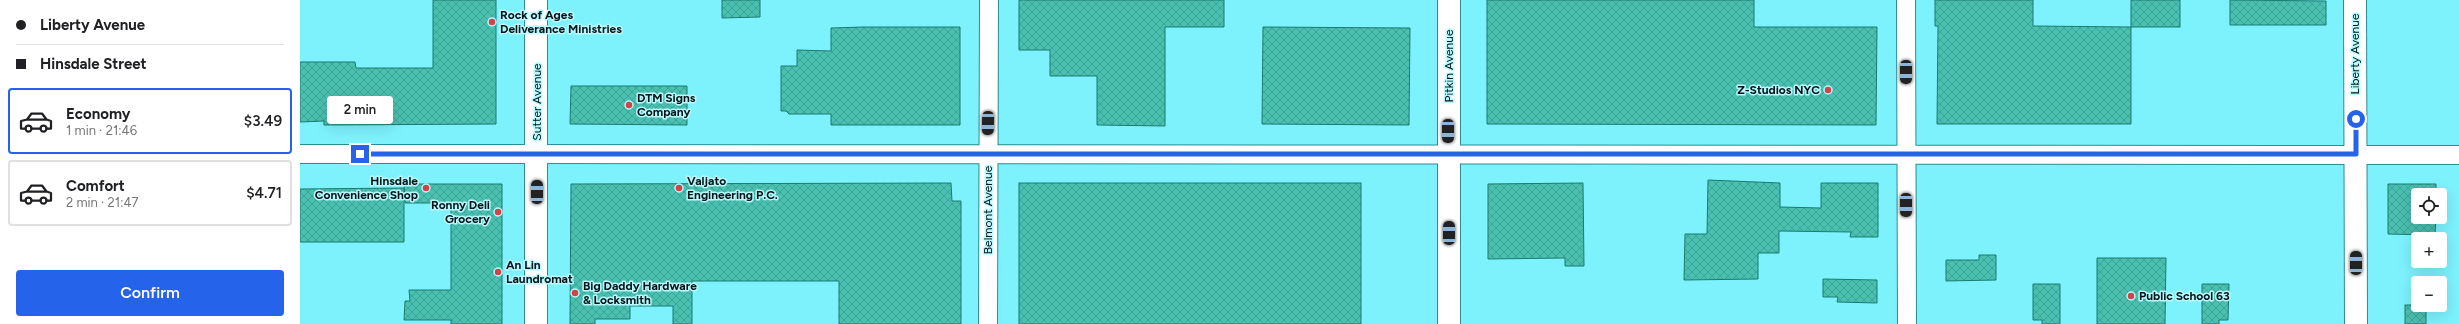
<!DOCTYPE html>
<meta charset="utf-8">
<style>
:root{--surface:#fff;--page:#f2f2f2;--text:#202124;--muted:#757577;--line:#e0e0e0;--accent:#2563eb}
body{margin:0;font-family:Figtree,sans-serif;background:var(--page);color:var(--text);height:100vh;display:flex;flex-direction:column;font-size:15px;white-space:nowrap}
*{box-sizing:border-box;margin:0}
p{font-size:13px;color:var(--muted)}
.icon{flex:none;width:22px;height:22px;fill:none;stroke:currentColor;stroke-width:2;stroke-linecap:round;stroke-linejoin:round}
.map{position:relative;flex:1;overflow:hidden}
.sheet{display:flex;flex-direction:column;background:var(--surface);width:300px}
.sheet>*{flex:none}
.guide{display:grid;align-content:center;height:88px;padding:0 16px;background:var(--surface)}
.tools{position:absolute;left:2111px;top:188px;display:grid;gap:8px}
.tools a{display:grid;place-items:center;width:36px;height:36px;border-radius:4px;background:var(--surface);box-shadow:0 4px 16px #0002;font-size:20px}
.end{position:absolute;width:18px;height:18px;margin:-9px;border:5px solid #2563eb;background:#fff;box-shadow:0 0 0 2px #fff}
.from{border-radius:50%}
.bubble{position:absolute;height:28px;border-radius:4px;background:var(--surface);box-shadow:0 4px 16px #0002;font-size:13px;font-weight:600;line-height:28px;text-align:center}
.car{position:absolute;width:12px;height:24px;margin:-12px -6px;border-radius:5px;box-shadow:0 0 3px 1px #0007;background:linear-gradient(#222 24%,#8ab4d8 0 40%,#222 0 76%,#8ab4d8 0 86%,#222 0)}
.guide b{display:flex;align-items:center;gap:14px;height:38px;font-size:15px}
.guide b+b{border-top:1px solid var(--line)}
.guide i{width:10px;height:10px;background:var(--text)}
ul{padding:0;list-style:none}
li{display:flex;align-items:center;gap:12px;height:66px;margin:0 8px 6px;padding:0 8px;border:2px solid var(--line);border-radius:4px}
li div{flex:1}
li b{display:block;font-size:15px}
li em{font-style:normal;font-weight:600}
li.active{border-color:var(--accent)}
li>.icon{width:36px;height:36px;stroke-width:1.5}
.action{display:flex;gap:8px;margin-top:auto;padding:8px 16px}
.action a{flex:1;height:46px;border-radius:4px;background:var(--accent);color:#fff;font-size:16px;font-weight:600;line-height:46px;text-align:center}
main{display:flex;flex:1;min-height:0}
.map>svg:first-child{display:block}
</style>
<main>
<section class="sheet">
<div class="guide">
<b><i class="from"></i>Liberty Avenue</b>
<b><i></i>Hinsdale Street</b>
</div>
<ul>
<li class="active"><svg class="icon" aria-label="car" viewBox="0 0 24 24"><path d="M5 17H2v-5l4-1 3-4h7l3 4 3 1v5h-3M9 17h6M6 11h13"/><circle cx="7" cy="17" r="2"/><circle cx="17" cy="17" r="2"/></svg><div><b>Economy</b><p>1 min · 21:46</p></div><em>$3.49</em></li>
<li><svg class="icon" aria-label="car" viewBox="0 0 24 24"><path d="M5 17H2v-5l4-1 3-4h7l3 4 3 1v5h-3M9 17h6M6 11h13"/><circle cx="7" cy="17" r="2"/><circle cx="17" cy="17" r="2"/></svg><div><b>Comfort</b><p>2 min · 21:47</p></div><em>$4.71</em></li>
</ul>
<div class="action"><a>Confirm</a></div>
</section>
<div class="map">
<svg width="2159" height="324" viewBox="0 0 2159 324">
<defs>
<pattern id="building-cross-hatch" width="8" height="8" patternUnits="userSpaceOnUse"><rect width="8" height="8" fill="#4ac0b1"/><path d="M0 0l8 8M0 8l8-8" fill="none" stroke="#3fa498"/></pattern>
</defs>
<rect width="100%" height="100%" fill="#7df2fd"/>
<g fill="url(#building-cross-hatch)" stroke="#1b7b70">
<path d="M133,0H196V124L24,125V121L0,122V62H55L56,68H133Z"/>
<path d="M422,0H460V17L422,18Z"/>
<path d="M719,0H924V27H865V126L797,125V76H750V50H719Z"/>
<path d="M1187,0H1454V27H1577L1576,125L1187,124Z"/>
<path d="M1635,0H1733V26L1831,27V124H1637L1638,26H1635Z"/>
<rect x="1831" y="0" width="49" height="27"/>
<path d="M1930,0L2026,1V25H1930Z"/>
<path d="M563,27H660V125H531V114H489L486,111H481V66H497V50L531,51V28Z"/>
<path d="M963,27L1110,28L1109,125L962,124Z"/>
<path d="M271,86H387V125L270,124Z"/>
<path d="M1408,180L1480,183V207L1521,208V183H1578V237H1550L1551,232L1479,231V253H1458V279L1384,280L1385,234H1407Z"/>
<path d="M651,183L652,201H661V324H539V281H392V324H373V306H330V319H295V324H270L271,184Z"/>
<rect x="719" y="183" width="342" height="141"/>
<path d="M1283,183L1284,266H1265V258L1188,259V184Z"/>
<path d="M104,184H202V324H151V320H104L105,301H110L109,290H151V203H105Z"/>
<path d="M2088,184H2136V195H2118V217H2136L2135,235L2088,234Z"/>
<path d="M104,188V242H0V189Z"/>
<path d="M1679,255H1696V280L1646,281V260H1679Z"/>
<path d="M1797,258H1866L1865,324H1797Z"/>
<path d="M1523,279L1577,280V303L1537,302L1538,297H1523Z"/>
<path d="M1733,284H1760V324H1742V320H1733Z"/>
<path d="M1902,284H1929L1928,320H1919V324H1902Z"/>
<rect x="2105" y="305" width="21" height="19"/>
</g>
<g fill="none" stroke-linecap="round" stroke-linejoin="round">
<defs>
<g id="minor">
<path d="M1606,0L1607,324"/>
<path d="M0,154L2159,155"/>
<path d="M688,324L689,0"/>
</g>
<g id="tertiary">
<path d="M2055,0L2056,324"/>
<path d="M236,324V0"/>
<path d="M1149,324V0"/>
</g>
</defs>
<use href="#minor" stroke="#2d8b93" stroke-width="20"/>
<use href="#tertiary" stroke="#2d8b93" stroke-width="24"/>
<use href="#minor" stroke="#fff" stroke-width="18"/>
<use href="#tertiary" stroke="#fff" stroke-width="22"/>
</g>
<g fill="none" stroke-linecap="round" stroke-linejoin="round">
<path stroke="#2563eb" stroke-width="5" d="M60,154H2056V119"/>
</g>
<g fill="#d34346" stroke="#b8f8fe" stroke-width="1.5">
<circle cx="192" cy="22" r="4"/>
<circle cx="1528" cy="90" r="4"/>
<circle cx="329" cy="105" r="4"/>
<circle cx="126" cy="188" r="4"/>
<circle cx="379" cy="188" r="4"/>
<circle cx="198" cy="212" r="4"/>
<circle cx="198" cy="272" r="4"/>
<circle cx="275" cy="293" r="4"/>
<circle cx="1831" cy="296" r="4"/>
</g>
<g text-anchor="middle" dominant-baseline="central" stroke-width="3" stroke-linejoin="round" paint-order="stroke">
<g font-size="12" font-weight="bold" fill="#001517" stroke="#b8f8fe" text-anchor="start">
<text x="200" y="15">Rock of Ages<tspan x="200" dy="14">Deliverance Ministries</tspan></text>
<text x="1520" y="90" text-anchor="end">Z-Studios NYC</text>
<text x="337" y="98">DTM Signs<tspan x="337" dy="14">Company</tspan></text>
<text x="118" y="181" text-anchor="end">Hinsdale<tspan x="118" dy="14">Convenience Shop</tspan></text>
<text x="387" y="181">Valjato<tspan x="387" dy="14">Engineering P.C.</tspan></text>
<text x="190" y="205" text-anchor="end">Ronny Deli<tspan x="190" dy="14">Grocery</tspan></text>
<text x="206" y="265">An Lin<tspan x="206" dy="14">Laundromat</tspan></text>
<text x="283" y="286">Big Daddy Hardware<tspan x="283" dy="14">&amp; Locksmith</tspan></text>
<text x="1839" y="296">Public School 63</text>
</g>
<g font-size="12" fill="#001517" stroke="#b8f8fe">
<text transform="translate(2055 54) rotate(-90)">Liberty Avenue</text>
<text transform="translate(1149 66) rotate(-90)">Pitkin Avenue</text>
<text transform="translate(237 102) rotate(-90)">Sutter Avenue</text>
<text transform="translate(688 210) rotate(-90)">Belmont Avenue</text>
</g>
</g>
</svg>
<div class="tools">
<a><svg class="icon" aria-label="locate" viewBox="0 0 24 24"><circle cx="12" cy="12" r="6"/><path d="M12 2v4M12 18v4M2 12h4M18 12h4"/></svg></a>
<a>+</a>
<a>−</a>
</div>
<i class="end from" style="left:2056px;top:119px"></i>
<i class="end" style="left:60px;top:154px"></i>
<div class="bubble" style="left:27px;top:96px;width:66px">2 min</div>
<i class="car" style="left:1606px;top:72px;rotate:180deg"></i>
<i class="car" style="left:688px;top:123px;rotate:181deg"></i>
<i class="car" style="left:1148px;top:131px;rotate:180deg"></i>
<i class="car" style="left:237px;top:192px;rotate:0deg"></i>
<i class="car" style="left:1606px;top:205px;rotate:180deg"></i>
<i class="car" style="left:1149px;top:233px;rotate:0deg"></i>
<i class="car" style="left:2056px;top:263px;rotate:0deg"></i>
</div>
</main>
